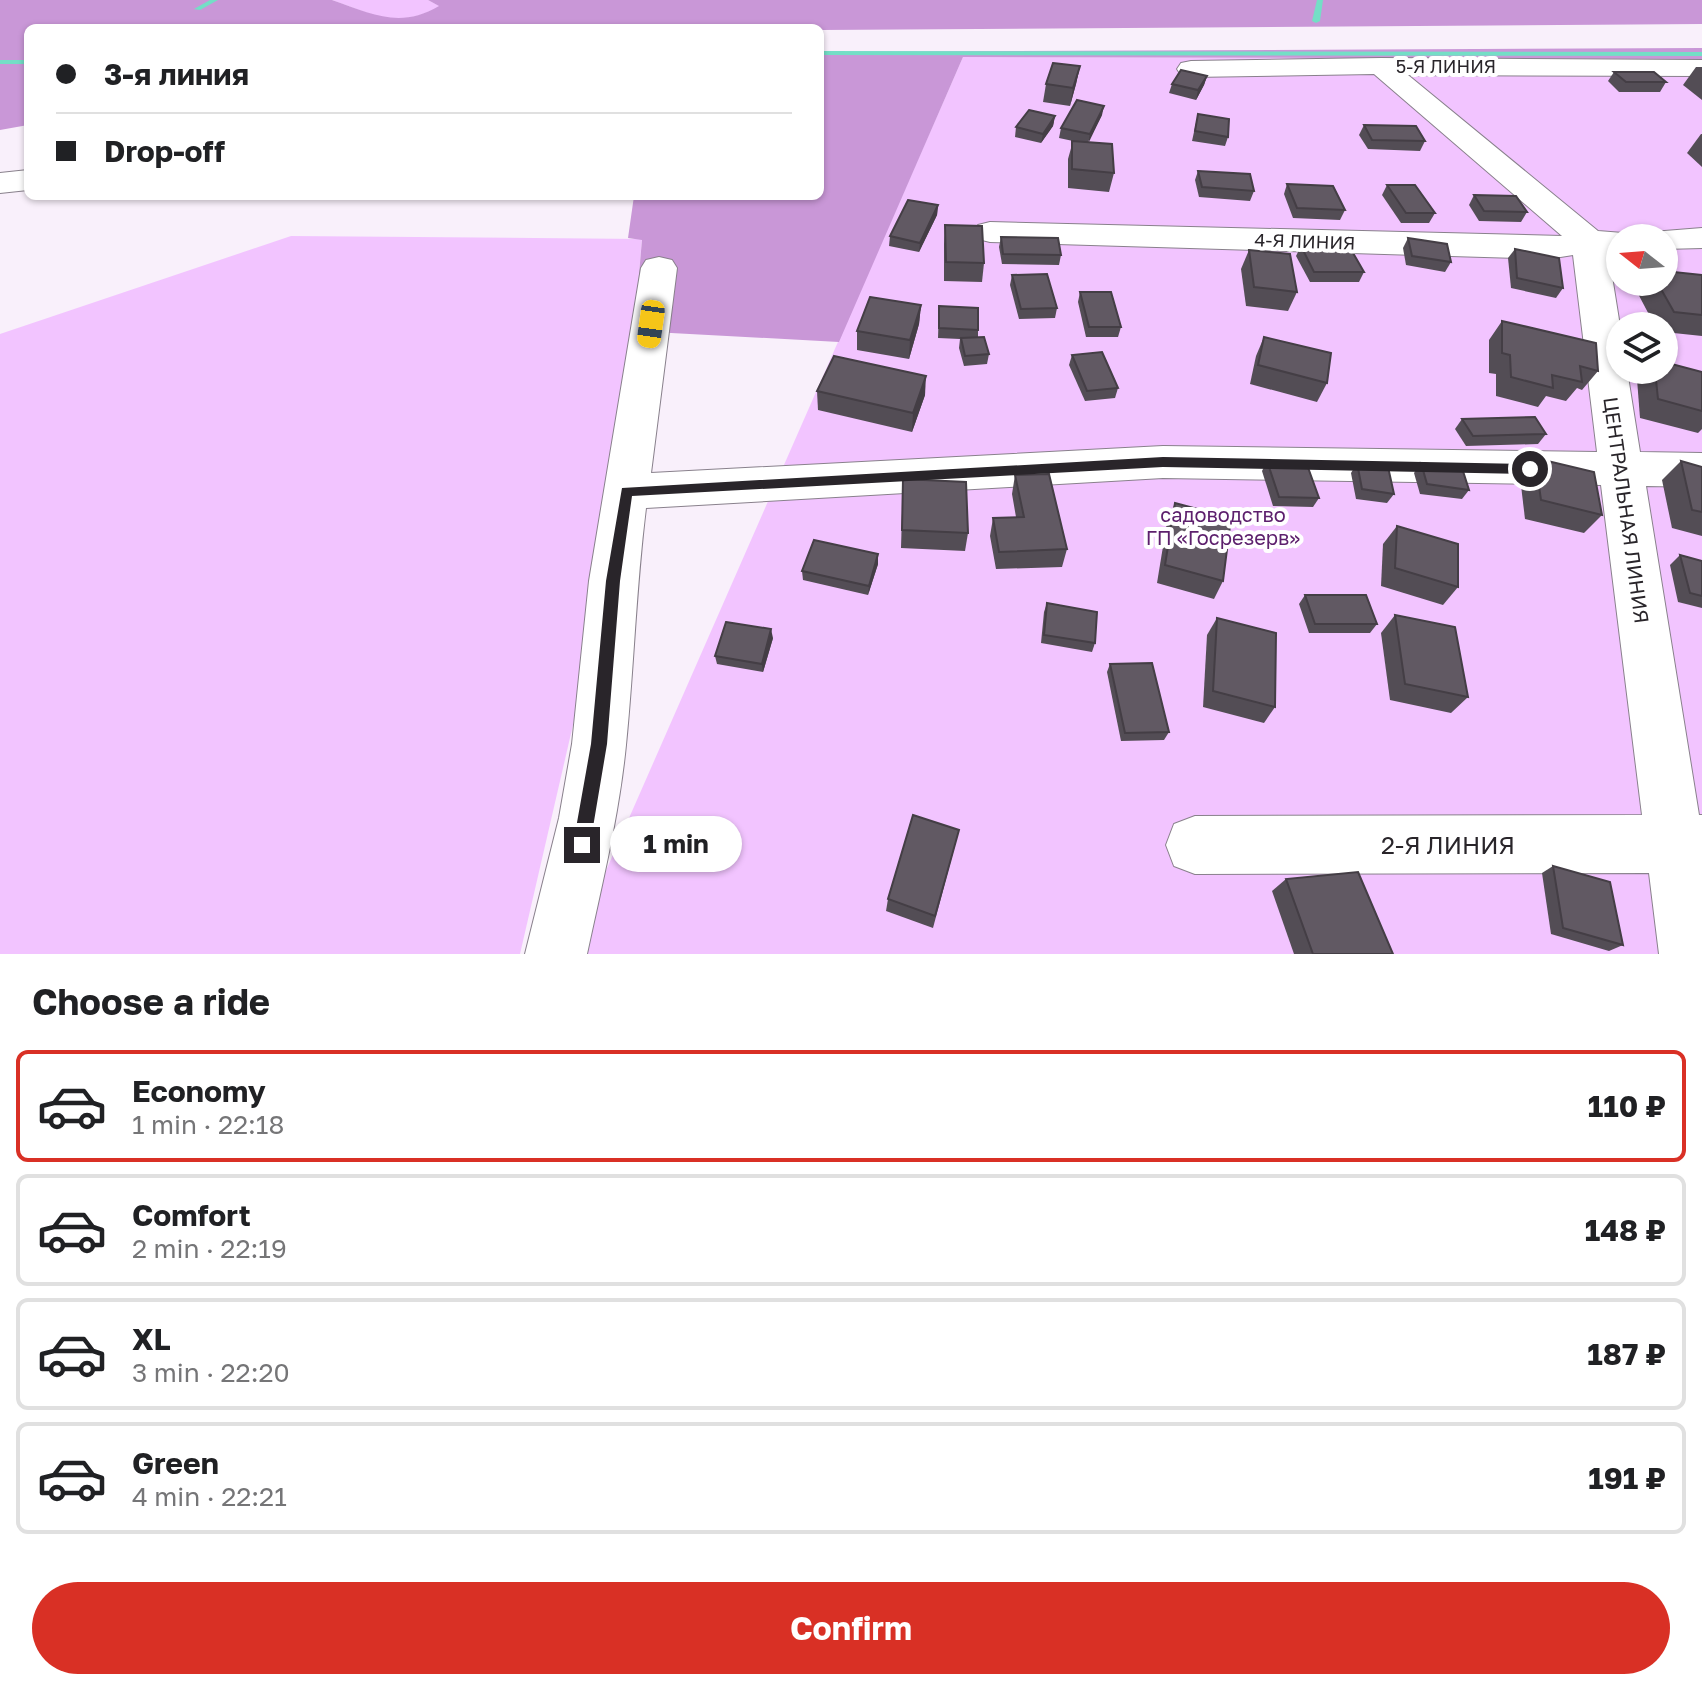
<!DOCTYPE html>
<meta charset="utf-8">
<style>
:root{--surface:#fff;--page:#f2f2f2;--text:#202124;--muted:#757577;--line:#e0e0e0;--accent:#d93025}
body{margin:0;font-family:"Golos Text",sans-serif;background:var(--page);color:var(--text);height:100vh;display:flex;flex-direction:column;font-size:30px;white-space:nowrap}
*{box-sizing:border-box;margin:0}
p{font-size:26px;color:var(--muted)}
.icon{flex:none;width:44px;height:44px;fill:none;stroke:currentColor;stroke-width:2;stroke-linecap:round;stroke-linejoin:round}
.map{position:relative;height:954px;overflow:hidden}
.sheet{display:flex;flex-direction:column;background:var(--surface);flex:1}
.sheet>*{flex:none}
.guide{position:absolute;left:24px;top:24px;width:800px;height:176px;border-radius:12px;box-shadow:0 2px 6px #0004;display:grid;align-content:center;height:176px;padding:0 32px;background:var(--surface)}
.needle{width:52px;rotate:287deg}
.controls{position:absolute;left:1606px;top:224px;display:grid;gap:16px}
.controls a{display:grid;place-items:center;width:72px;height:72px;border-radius:50%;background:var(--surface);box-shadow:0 2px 6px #0004;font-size:40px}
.end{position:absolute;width:36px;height:36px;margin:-18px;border:10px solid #29252a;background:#fff;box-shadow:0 0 0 4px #fff}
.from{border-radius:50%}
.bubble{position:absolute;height:56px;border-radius:28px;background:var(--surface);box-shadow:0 2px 6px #0004;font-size:26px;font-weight:700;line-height:56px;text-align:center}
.car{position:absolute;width:24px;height:48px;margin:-24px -12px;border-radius:10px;box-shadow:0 0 6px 2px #0007;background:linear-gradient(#f5c518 24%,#345 0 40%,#f5c518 0 76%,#345 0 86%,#f5c518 0)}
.guide b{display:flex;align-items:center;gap:28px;height:76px;font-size:30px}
.guide b+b{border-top:2px solid var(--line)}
.guide i{width:20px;height:20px;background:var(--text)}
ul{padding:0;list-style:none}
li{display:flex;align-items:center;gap:24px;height:112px;margin:0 16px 12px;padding:0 16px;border:4px solid var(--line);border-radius:12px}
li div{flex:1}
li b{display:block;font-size:30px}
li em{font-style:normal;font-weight:700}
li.current{border-color:var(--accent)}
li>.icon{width:72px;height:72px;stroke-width:1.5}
h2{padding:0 32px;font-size:36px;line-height:96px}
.primary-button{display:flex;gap:16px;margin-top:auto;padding:16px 32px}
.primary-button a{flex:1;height:92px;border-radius:48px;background:var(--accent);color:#fff;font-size:32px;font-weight:700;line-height:92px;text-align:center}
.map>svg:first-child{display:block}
</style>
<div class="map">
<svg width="1702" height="954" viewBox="0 0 1702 954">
<rect width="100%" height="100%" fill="#f9f0fb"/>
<g fill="#f2c4ff" fill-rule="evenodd">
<path d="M332,0H428L440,6C398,30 374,15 332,0Z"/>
<path d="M963,57L1702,59V954H586L572,948ZM1620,238H1664V282H1620ZM1620,326H1664V370H1620Z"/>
<path d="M291,236L642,239L634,331L585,673L520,954H0V334Z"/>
</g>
<g fill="#c997d7">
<path d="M0,0H332C372,14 400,29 439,6L428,0H1702V24L820,30L28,28V125L0,130Z"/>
<path d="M1702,48V59L963,57L839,342L634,331L642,240L628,238L634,196H820V52Z"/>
</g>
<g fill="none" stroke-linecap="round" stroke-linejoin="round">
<g fill="#74dec6" fill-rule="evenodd">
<path d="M210,0H218L200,10L194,9Z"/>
<path d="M1317,0H1323L1320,21L1316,23L1312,21Z"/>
<path d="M820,51L1702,52V56L820,55Z"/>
<rect x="0" y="60" width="28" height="4"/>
</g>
<defs>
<g id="minor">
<path d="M1381,58L1702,60V76L1408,75L1598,231L1623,233L1627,238H1620V248L1608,251L1620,326V370H1627L1640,452L1702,453V487L1646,486L1699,815H1702V954H1659L1649,873L1195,874L1174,866L1166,845L1174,824L1195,816L1642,815L1601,485L1163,478L646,508C636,587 634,666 626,745C619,816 602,884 587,954H525L559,818L572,744L589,581L641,268L646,260L659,257L672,260L677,268L651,473L1163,446L1597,452L1573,255L1548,259L990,242L978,239L973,232L978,225L990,222L1562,236L1374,74L1191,77L1181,75L1177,69L1181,63L1191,61Z"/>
<path d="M28,170V190L0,193V173Z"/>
<path d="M1702,228V248L1664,249V238H1647L1652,232Z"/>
</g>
</defs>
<use href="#minor" stroke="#89818c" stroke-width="2"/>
<use href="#minor" fill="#fff" fill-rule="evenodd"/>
</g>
<g fill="#534d55">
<path d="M1080,66L1076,84L1070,106L1043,102L1046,84Z"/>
<path d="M1696,67H1702V100L1683,85Z"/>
<path d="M1614,72L1666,82L1660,92H1619L1608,81Z"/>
<path d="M1207,76L1204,85L1196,100L1169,93L1172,84Z"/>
<path d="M1198,114L1228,137L1225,146L1192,141Z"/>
<path d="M1102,115L1088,142L1114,173L1109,192L1068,188V159L1073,141L1059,138L1061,128Z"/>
<path d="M1055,116L1053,126L1041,143L1015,137L1016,127Z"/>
<path d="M1364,125L1425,141L1420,151L1368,149L1359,135Z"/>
<path d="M1701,134H1702V167L1687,153Z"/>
<path d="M1198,171L1254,191L1250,201L1199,197L1195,180Z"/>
<path d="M1287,184L1345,210L1340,220L1293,218L1284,194Z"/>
<path d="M1387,185L1435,213L1429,223H1401L1382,195Z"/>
<path d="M1474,195L1527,212L1521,222L1479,221L1469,205Z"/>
<path d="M938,205L937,215L919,252L889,246L890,236Z"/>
<path d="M945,225L984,263L982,282L944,281V244Z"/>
<path d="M1001,237L1061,255L1059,265L1002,264L999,247Z"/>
<path d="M1408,238L1451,262L1445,272L1406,265L1403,248Z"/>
<path d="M1301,246L1364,272L1359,282H1310L1296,256Z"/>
<path d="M1515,249L1563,288L1556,298L1511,288L1508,258Z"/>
<path d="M1249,250L1297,292L1288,311L1246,306L1241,269Z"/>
<path d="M1012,275L1057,308L1055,318L1019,319L1010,285Z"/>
<path d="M1702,275V336L1664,332V326H1655L1635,288L1640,282H1664Z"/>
<path d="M1080,292L1121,327L1118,337H1086L1078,302Z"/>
<path d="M921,305L919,324L909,359L857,350V331Z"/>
<path d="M939,306L978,330V337L989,354L987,364L964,366L959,348L960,339L938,338Z"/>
<path d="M1502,321L1598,371L1582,390L1577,388L1566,401L1546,396L1538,407L1496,396V374L1489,373V340Z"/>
<path d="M1264,337L1327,383L1317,402L1250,384L1256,356Z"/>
<path d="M1072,355L1118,388L1115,398L1085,401L1069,365Z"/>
<path d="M1644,370L1702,372V429L1698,433L1640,418L1637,379Z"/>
<path d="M817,391L925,395L912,432L818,410Z"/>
<path d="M1462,419L1546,434L1538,444L1466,446L1455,429Z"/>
<path d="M1535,458L1602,515L1584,533L1525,519L1520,477Z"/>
<path d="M1267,461L1319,498L1313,507L1273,506L1262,471Z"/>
<path d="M1681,461L1702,467V536L1672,528L1662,480Z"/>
<path d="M1357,463L1394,494L1387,503L1356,499L1351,473Z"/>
<path d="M1421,463L1469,490L1462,499L1420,494L1414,473Z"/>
<path d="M1015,475L1067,549L1062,567L996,569L990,536L993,518L1016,517L1012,494Z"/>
<path d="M903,479L968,533L965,551L901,548Z"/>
<path d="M1175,503L1223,581L1214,599L1157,583L1167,522Z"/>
<path d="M1397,526L1458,587L1443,605L1381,586L1383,544Z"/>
<path d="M1680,555L1702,561V608L1678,602L1670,565Z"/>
<path d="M878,564L868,595L803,580L802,571Z"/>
<path d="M1305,595L1377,624L1370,633H1309L1299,604Z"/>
<path d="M1047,603L1095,643L1092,652L1041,643L1044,612Z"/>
<path d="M1395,615L1468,697L1451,713L1390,700L1381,633Z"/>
<path d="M1217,618L1275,707L1264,723L1203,707L1207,635Z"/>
<path d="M773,638L763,672L717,664L715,656Z"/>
<path d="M1110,664L1169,732L1164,740L1121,741L1107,672Z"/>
<path d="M959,830L933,928L886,911L888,899Z"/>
<path d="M1553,866L1623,945L1609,951L1551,934L1542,873Z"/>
<path d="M1286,879L1393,954H1294L1272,891Z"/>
</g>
<g fill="#443e45">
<path d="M1080,66L1076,84L1070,106L1073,88Z"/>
<path d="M1207,76L1204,85L1196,100L1198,90Z"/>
<path d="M1104,106L1102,115L1088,144L1090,134Z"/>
<path d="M1055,116L1053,126L1041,143L1043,134Z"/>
<path d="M938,205L937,215L919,252L920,243Z"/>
<path d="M921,305L919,324L909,359L910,340Z"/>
<path d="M926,376L925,395L912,432L913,413Z"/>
<path d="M878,554V564L868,595L869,586Z"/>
<path d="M771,629L773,638L763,672L762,664Z"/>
</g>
<g fill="#615963" stroke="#443e45" stroke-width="2">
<path d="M1053,63L1080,66L1073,88L1046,84Z"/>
<path d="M1181,70L1207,76L1198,90L1172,84Z"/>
<path d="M1614,72H1654L1666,82H1626Z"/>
<path d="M1077,100L1104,106L1090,134L1061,128Z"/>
<path d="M1029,110L1055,116L1043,134L1016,127Z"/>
<path d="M1198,114L1229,119L1228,137L1195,131Z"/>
<path d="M1364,125L1416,126L1425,141L1372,140Z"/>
<path d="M1072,141L1112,144L1114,173L1072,169Z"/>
<path d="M1198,171L1250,174L1254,191L1202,187Z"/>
<path d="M1287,184L1333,186L1345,210L1297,208Z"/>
<path d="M1387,185H1415L1435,213H1406Z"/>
<path d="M1474,195L1516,196L1527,212L1484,211Z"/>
<path d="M908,200L938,205L920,243L890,236Z"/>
<path d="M945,225L982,226L984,263L946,262Z"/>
<path d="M1001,237L1058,238L1061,255L1003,254Z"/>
<path d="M1408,238L1447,244L1451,262L1412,256Z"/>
<path d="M1301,246H1349L1364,272H1314Z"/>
<path d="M1515,249L1559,258L1563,288L1517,278Z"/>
<path d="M1249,250L1290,254L1297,292L1254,287Z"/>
<path d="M1664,271L1702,275V315L1674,312L1657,282H1664Z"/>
<path d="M1047,274L1057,308L1021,309L1012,275Z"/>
<path d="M1080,292H1111L1121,327H1089Z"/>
<path d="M870,297L921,305L910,340L857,331Z"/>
<path d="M939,306L978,308V330L939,328Z"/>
<path d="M1502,321L1596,343L1598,371L1580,366L1582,382L1552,375L1553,388L1511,377L1510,355L1502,353Z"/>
<path d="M984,337L989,354L965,356L961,338Z"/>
<path d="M1264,337L1331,353L1327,383L1258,365Z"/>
<path d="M1102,352L1118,388L1087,391L1072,355Z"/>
<path d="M834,356L926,376L913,413L817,391Z"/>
<path d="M1664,362L1702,372V411L1658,399L1655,370H1664Z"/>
<path d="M1535,417L1546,434L1473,436L1462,419Z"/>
<path d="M1535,458L1594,472L1602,515L1541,500Z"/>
<path d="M1267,461L1306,462L1319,498L1279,497Z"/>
<path d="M1681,461L1702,467V512L1692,510Z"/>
<path d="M1357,463L1388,467L1394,494L1362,489Z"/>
<path d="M1421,463L1462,468L1469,490L1427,484Z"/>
<path d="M1049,474L1067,549L999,552L993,518L1024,517L1015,475Z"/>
<path d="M903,479L966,482L968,533L902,530Z"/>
<path d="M1175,503L1231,518L1223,581L1165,565Z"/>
<path d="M1397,526L1458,544V587L1395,568Z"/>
<path d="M814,540L878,554L869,586L802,571Z"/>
<path d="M1680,555L1702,561V596L1690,593Z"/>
<path d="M1305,595H1366L1377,624H1315Z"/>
<path d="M1047,603L1097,612L1095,643L1044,635Z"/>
<path d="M1395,615L1455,627L1468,697L1405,684Z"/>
<path d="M1217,618L1276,633L1275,707L1213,691Z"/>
<path d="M726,622L771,629L762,664L715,656Z"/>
<path d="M1152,663L1169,732L1125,733L1110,664Z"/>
<path d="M913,815L959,830L935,916L888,899Z"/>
<path d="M1553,866L1610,882L1623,945L1563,928Z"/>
<path d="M1358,872L1393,954H1313L1286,879Z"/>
</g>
<path fill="#29252a" d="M1163,457L1530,464L1537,469L1530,474L1163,467L632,496L620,581L607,744L590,845L588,851L582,854L576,851L573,845L591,744L606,581L622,488Z"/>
<g text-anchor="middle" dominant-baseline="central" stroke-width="8" stroke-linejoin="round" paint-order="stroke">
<g font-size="18" fill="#29252a" stroke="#fff">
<text x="1446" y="66">5-Я ЛИНИЯ</text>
<text transform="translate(1305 241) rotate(2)">4-Я ЛИНИЯ</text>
</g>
<g font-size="20" fill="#29252a" stroke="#fff">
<text transform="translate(1627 510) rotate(82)">ЦЕНТРАЛЬНАЯ ЛИНИЯ</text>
</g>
<g font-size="20" fill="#5d206d" stroke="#fff">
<text x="1223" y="514">садоводство<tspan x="1223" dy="23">ГП «Госрезерв»</tspan></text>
</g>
<g font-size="24" fill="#29252a" stroke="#fff">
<text x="1448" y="844">2-Я ЛИНИЯ</text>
</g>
</g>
</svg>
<div class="controls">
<a><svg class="needle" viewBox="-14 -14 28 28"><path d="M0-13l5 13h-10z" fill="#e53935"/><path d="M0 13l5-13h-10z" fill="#757577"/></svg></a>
<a><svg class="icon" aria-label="layers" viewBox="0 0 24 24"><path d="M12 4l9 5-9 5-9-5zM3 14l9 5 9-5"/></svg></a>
</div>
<i class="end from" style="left:1530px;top:469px"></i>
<i class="end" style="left:582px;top:845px"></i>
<div class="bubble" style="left:610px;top:816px;width:132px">1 min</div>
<i class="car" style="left:651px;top:324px;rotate:188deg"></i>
<div class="guide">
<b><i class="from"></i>3-я линия</b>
<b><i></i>Drop-off</b>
</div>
</div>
<section class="sheet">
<h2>Choose a ride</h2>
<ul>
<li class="current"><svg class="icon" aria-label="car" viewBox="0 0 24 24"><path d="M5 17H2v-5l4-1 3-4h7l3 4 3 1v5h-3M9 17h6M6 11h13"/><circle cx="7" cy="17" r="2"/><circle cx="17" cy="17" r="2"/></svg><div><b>Economy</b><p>1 min · 22:18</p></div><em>110 ₽</em></li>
<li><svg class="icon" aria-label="car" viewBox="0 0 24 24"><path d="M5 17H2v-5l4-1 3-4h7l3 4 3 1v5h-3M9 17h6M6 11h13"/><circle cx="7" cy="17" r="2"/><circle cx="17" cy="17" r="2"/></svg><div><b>Comfort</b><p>2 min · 22:19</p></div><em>148 ₽</em></li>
<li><svg class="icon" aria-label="car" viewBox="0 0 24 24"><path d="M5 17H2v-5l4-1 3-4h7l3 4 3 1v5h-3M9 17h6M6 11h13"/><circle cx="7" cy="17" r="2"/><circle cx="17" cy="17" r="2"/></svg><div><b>XL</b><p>3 min · 22:20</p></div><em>187 ₽</em></li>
<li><svg class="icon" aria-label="car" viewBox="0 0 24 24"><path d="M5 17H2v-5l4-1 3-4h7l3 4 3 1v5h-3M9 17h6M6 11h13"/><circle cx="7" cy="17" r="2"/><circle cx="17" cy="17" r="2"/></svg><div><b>Green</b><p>4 min · 22:21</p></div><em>191 ₽</em></li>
</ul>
<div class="primary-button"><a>Confirm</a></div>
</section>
